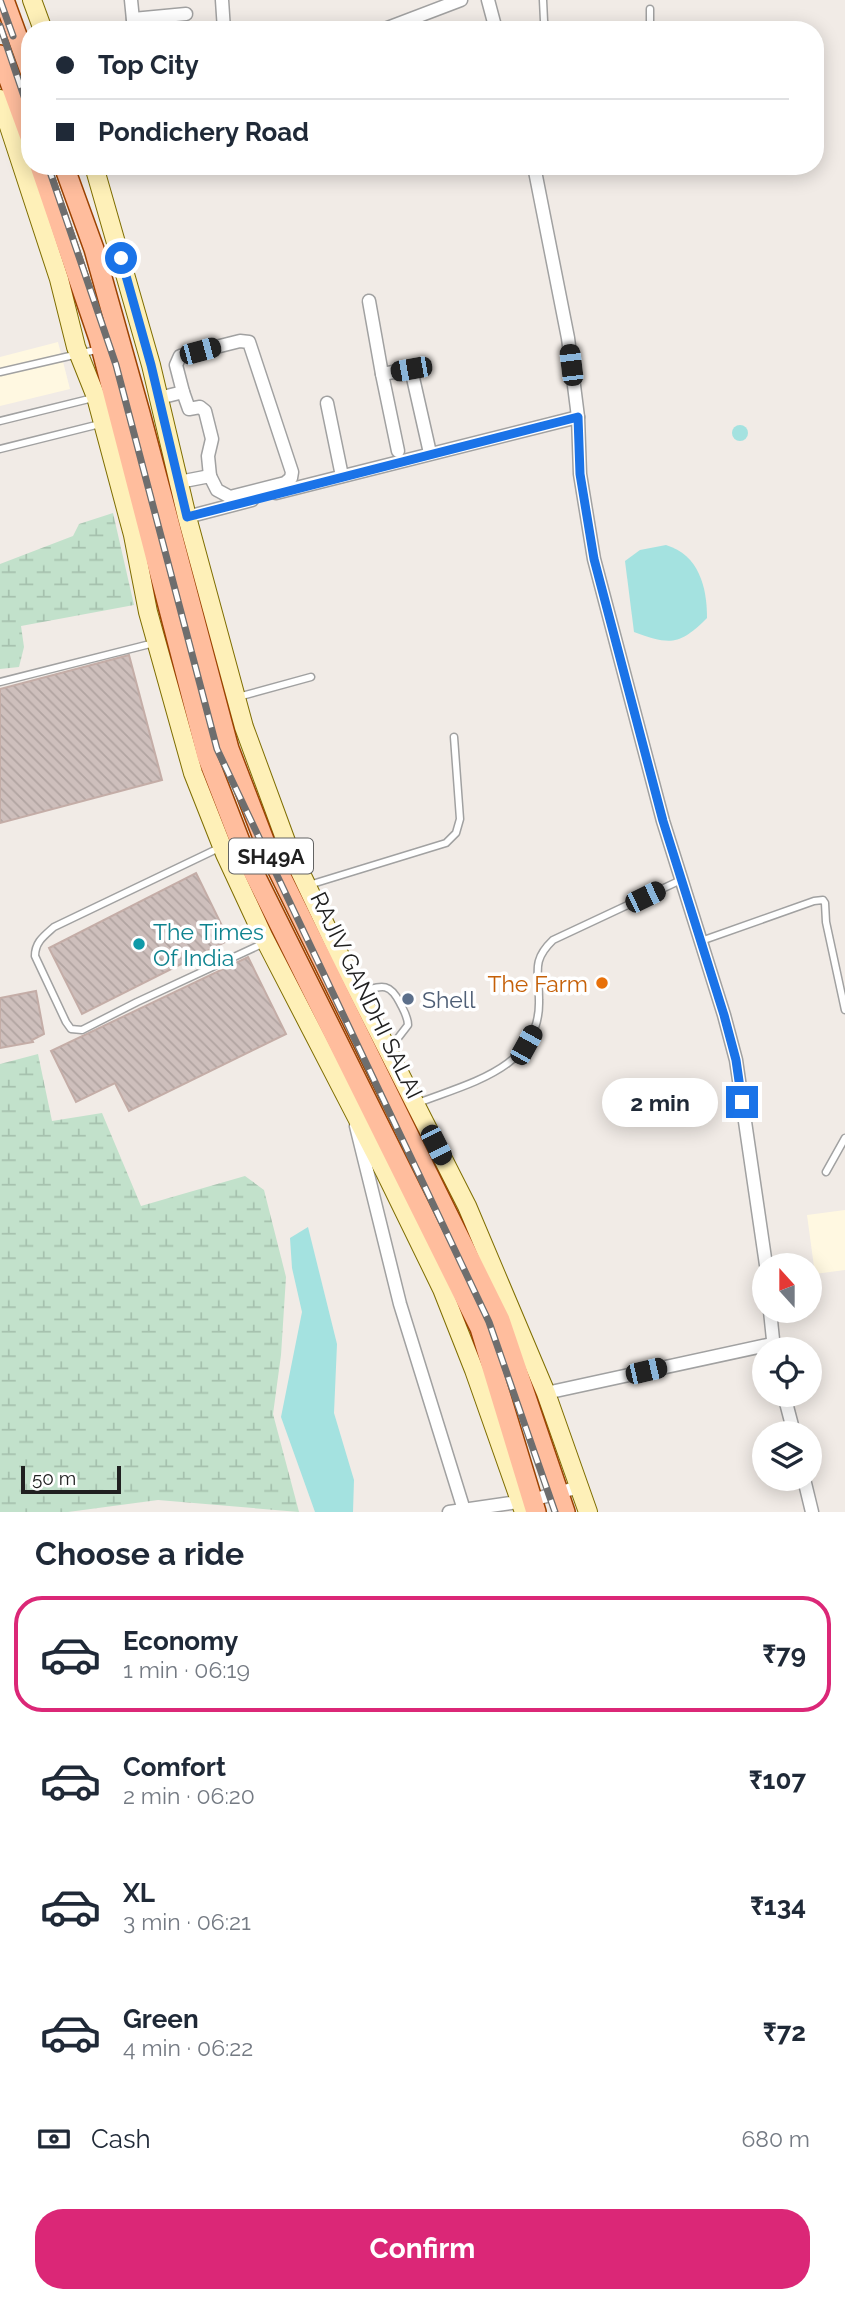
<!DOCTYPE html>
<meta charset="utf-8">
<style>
:root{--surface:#fff;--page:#f6f6f7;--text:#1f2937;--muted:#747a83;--line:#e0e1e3;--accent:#db2777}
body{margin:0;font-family:Raleway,sans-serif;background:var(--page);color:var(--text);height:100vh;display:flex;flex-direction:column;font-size:26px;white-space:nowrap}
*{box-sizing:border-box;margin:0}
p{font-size:23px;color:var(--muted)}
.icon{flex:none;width:38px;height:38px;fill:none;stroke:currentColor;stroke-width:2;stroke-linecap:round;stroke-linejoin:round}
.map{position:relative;height:1512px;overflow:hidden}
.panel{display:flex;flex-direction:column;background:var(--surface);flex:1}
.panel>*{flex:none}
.banner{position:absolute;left:21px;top:21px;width:803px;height:154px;border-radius:28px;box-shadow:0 4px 18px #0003;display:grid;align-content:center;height:154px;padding:0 35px;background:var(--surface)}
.needle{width:46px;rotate:339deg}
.tools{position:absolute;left:752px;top:1253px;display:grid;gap:14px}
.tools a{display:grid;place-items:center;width:70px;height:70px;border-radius:50%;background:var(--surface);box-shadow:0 4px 18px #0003;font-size:35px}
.scale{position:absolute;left:21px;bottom:18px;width:100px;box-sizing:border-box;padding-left:7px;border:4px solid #202020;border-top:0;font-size:19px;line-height:24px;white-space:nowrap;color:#202020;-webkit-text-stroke:5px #fff;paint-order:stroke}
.end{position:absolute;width:32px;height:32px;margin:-16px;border:9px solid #1a73e8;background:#fff;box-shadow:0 0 0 4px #fff}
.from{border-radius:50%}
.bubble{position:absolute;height:49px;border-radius:24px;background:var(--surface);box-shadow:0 4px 18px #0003;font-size:23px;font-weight:700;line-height:49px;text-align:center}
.car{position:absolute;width:21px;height:42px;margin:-21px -10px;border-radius:9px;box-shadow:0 0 5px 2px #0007;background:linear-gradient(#222 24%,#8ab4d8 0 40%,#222 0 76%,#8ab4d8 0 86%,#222 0)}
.banner b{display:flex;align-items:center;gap:24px;height:66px;font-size:26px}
.banner b+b{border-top:2px solid var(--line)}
.banner i{width:18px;height:18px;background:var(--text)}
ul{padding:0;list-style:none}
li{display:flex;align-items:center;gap:21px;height:116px;margin:0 14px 10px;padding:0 21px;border:4px solid transparent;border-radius:28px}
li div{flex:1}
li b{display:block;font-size:26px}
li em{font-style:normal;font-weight:700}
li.on{border-color:var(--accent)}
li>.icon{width:63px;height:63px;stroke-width:1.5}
h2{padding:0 35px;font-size:32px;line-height:84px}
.pay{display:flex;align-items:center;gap:18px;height:77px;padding:0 35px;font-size:26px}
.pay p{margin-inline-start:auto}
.primary-button{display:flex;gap:14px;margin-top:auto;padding:14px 35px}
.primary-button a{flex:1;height:80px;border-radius:28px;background:var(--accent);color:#fff;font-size:28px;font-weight:700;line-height:80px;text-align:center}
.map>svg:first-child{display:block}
</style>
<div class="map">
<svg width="845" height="1512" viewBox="0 0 845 1512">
<defs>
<pattern id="wetland-marsh" width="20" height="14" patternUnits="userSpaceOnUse" patternTransform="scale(1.75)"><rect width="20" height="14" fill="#c2e1cb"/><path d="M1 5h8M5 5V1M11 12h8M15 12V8" fill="none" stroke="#a6c1ae"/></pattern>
<pattern id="building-back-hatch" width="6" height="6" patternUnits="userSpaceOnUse" patternTransform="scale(1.75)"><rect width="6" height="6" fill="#cebfbc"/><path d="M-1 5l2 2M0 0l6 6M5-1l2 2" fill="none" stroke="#b1a4a1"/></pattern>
</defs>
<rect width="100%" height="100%" fill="#f1ebe6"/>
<g fill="#fff8e1">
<path d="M58,342L70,389L0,406V357Z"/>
<path d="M845,1210V1270L815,1274L807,1215Z"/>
</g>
<g fill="url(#wetland-marsh)">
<path d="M113,513L134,605L21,626L24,647L19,667L0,669V564L73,536L79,524Z"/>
<path d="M38,1054L52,1121L102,1113L141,1206L245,1176L264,1190L286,1277L281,1355L273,1414L299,1512L158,1500L68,1512H0V1064Z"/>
</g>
<g fill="#a4e2e0">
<circle cx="740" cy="433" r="8"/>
<path d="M666,545C699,555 707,587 707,618C679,646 670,645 634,632L625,561L640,550Z"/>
<path d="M308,1227L337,1344L334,1413L354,1480L353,1512H315L281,1417L302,1312L292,1268L290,1238Z"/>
</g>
<g fill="url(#building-back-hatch)" stroke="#c4ada7" stroke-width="2">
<path d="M129,655L162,780L0,823V689Z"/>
<path d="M196,873L229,940L82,1014L49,948Z"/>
<path d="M248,957L286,1034L129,1111L115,1083L76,1102L51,1051Z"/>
<path d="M36,991L44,1034L32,1040L33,1042L0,1048V998Z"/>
</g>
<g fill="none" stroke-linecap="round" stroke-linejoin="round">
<defs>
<g id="lane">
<path d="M543,0L544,21L547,30"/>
<path d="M650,30V9"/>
<path d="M0,372L100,349"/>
<path d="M0,421L93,398"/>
<path d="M0,449L100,424"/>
<path d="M0,682L154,643"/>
<path d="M238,697L311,677"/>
<path d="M219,848L54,927C44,936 35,942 35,956L66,1022L71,1029L82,1030L137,1002L264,943"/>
<path d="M309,885L446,843L456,833L460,819L454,737"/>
<path d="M701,941L814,901L823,900L825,903L826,922L845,1010"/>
<path d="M360,992C381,986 389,981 400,1003C404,1011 408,1017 408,1025L391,1047"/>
<path d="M418,1103C469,1083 541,1068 539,1000C539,972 531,961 553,940L681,880"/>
<path d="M826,1172L845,1138"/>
</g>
<g id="street">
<path d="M131,0L134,30"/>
<path d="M222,0L224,30"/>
<path d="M488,0L496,30"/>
<path d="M133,19L186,14"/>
<path d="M382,30L461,0"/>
<path d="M534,166L568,338L578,417L580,474L594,559L663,821L724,1015L736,1060L766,1265"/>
<path d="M369,301L382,374L411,369L430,453"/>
<path d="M382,374L398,451"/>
<path d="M183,392L189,409L200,407L205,411L212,439L208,456L210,476"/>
<path d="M159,398L183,392L176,365L180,356L240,341L249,342L292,472L291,478L285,483L230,497L217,490L210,476L179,482"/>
<path d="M327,403L342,476"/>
<path d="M276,493L578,417"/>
<path d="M187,517L252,500"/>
<path d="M356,1126L400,1304L464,1510"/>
<path d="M770,1311L774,1349"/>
<path d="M546,1393L772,1344"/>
<path d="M784,1395L794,1433"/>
<path d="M804,1479L812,1512"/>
<path d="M449,1512L532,1500L579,1487"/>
</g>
<g id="secondary">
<path d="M32,0L43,30"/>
<path d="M0,99L59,279L76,347L96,397L133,535L148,612L193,773L225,854L264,938L385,1172L442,1289L474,1370L524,1512"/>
<path d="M94,166L151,365L187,517L244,727L287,844L342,960L467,1206L546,1393L588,1512"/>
</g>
<g id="primary">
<path d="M4,0L30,71"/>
<path d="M0,55L30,137"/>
<path d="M40,166L99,339L207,756L246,857L480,1328L536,1512"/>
<path d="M64,166L94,249L140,413L229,749L267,848L500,1320L565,1512"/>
</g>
</defs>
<use href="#lane" stroke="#a1a1a1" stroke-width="9"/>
<use href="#street" stroke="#a1a1a1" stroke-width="15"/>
<use href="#secondary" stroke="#7e6d00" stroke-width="20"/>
<use href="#primary" stroke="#9c4200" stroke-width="22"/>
<use href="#lane" stroke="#fff" stroke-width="6"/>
<use href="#street" stroke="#fff" stroke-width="12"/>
<use href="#secondary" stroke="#fef0b8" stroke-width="18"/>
<use href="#primary" stroke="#ffbd9d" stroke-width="19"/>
<defs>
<g id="rail">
<path d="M0,0L13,36"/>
<path d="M0,26L30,114"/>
<path d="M48,166L116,365L217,749L489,1322L555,1512"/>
</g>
</defs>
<use href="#rail" stroke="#6e6e6e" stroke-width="7"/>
<use href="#rail" stroke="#fff" stroke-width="4.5" stroke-dasharray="13" stroke-linecap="butt"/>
</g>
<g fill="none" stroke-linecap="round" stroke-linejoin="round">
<path stroke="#1a73e8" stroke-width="9" d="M121,258L151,365L187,517L578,417L580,474L594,559L663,821L724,1015L736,1060L742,1102"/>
</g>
<circle fill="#0f9aa8" stroke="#fff" stroke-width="2.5" cx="139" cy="944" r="7"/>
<circle fill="#e8710a" stroke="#fff" stroke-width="2.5" cx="602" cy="983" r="7"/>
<circle fill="#5c6f8a" stroke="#fff" stroke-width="2.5" cx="408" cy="999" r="7"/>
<g text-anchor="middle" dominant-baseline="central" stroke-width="7" stroke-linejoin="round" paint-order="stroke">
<rect fill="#fff" stroke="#636363" stroke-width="2" x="229" y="838.5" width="84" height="35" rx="5"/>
<g font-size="21" font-weight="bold" fill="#202020">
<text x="271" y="856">SH49A</text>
</g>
<g font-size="23" fill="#0d838f" stroke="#fff" text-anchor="start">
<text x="153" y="931">The Times<tspan x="153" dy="26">Of India</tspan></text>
</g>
<g font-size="23" fill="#c56008" stroke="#fff" text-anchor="end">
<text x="588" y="983">The Farm</text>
</g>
<g font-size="23" fill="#202020" stroke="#fff">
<text transform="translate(367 995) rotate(64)">RAJIV GANDHI SALAI</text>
</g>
<g font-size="23" fill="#4e5e75" stroke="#fff" text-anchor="start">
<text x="422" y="999">Shell</text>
</g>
</g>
</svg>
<div class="tools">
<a><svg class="needle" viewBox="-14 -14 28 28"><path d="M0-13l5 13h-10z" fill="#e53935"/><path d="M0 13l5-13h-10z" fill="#747a83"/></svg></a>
<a><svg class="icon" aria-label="locate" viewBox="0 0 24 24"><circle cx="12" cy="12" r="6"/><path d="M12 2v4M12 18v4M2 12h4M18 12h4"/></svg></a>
<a><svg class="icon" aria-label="layers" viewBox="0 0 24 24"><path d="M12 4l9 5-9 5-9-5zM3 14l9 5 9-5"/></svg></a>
</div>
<div class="scale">50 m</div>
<i class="end from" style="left:121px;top:258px"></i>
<i class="end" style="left:742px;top:1102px"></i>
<div class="bubble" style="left:602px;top:1078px;width:116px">2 min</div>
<i class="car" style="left:200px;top:351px;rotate:75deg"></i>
<i class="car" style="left:571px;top:365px;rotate:353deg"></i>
<i class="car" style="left:411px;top:369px;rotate:260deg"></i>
<i class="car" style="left:645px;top:897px;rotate:64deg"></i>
<i class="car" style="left:526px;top:1045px;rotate:29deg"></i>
<i class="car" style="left:436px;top:1145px;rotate:153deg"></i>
<i class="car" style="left:646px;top:1371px;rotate:77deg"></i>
<div class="banner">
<b><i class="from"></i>Top City</b>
<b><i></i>Pondichery Road</b>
</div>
</div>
<section class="panel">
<h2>Choose a ride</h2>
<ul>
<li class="on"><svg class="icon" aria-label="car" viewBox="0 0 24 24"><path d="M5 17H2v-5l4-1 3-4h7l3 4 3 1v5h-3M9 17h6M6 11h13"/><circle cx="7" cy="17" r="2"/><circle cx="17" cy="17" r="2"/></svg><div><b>Economy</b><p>1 min · 06:19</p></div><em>₹79</em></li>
<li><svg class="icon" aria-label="car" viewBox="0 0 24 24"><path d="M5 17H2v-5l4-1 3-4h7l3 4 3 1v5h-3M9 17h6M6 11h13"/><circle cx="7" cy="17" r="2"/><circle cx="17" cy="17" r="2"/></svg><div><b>Comfort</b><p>2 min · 06:20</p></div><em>₹107</em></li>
<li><svg class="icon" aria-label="car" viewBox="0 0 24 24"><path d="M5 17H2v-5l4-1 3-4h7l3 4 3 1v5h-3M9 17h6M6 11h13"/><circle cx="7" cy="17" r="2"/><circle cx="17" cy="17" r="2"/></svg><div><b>XL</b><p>3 min · 06:21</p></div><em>₹134</em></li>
<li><svg class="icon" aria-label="car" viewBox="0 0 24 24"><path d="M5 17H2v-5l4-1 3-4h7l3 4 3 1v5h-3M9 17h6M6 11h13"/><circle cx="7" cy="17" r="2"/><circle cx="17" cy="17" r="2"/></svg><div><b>Green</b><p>4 min · 06:22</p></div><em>₹72</em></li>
</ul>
<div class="pay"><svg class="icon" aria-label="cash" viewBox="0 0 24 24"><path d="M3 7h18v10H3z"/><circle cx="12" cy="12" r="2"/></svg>Cash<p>680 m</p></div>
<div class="primary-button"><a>Confirm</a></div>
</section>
